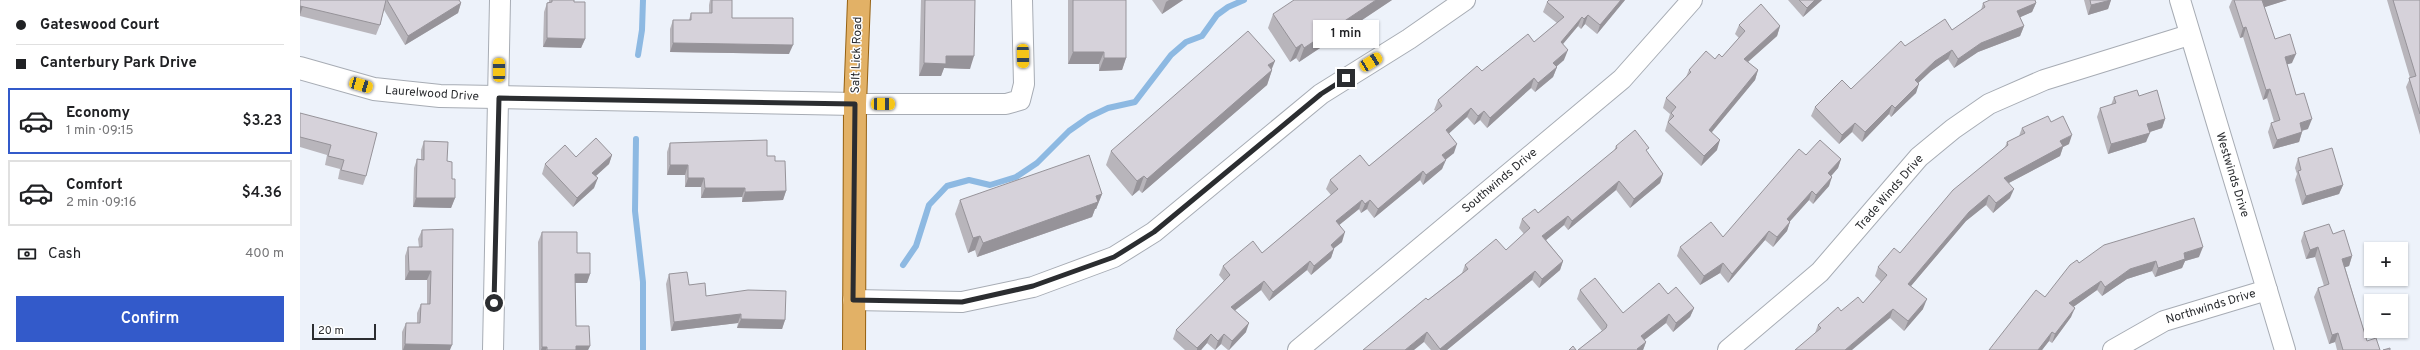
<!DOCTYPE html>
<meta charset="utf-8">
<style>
:root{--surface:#fff;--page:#f6f6f6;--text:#202124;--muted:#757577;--line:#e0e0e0;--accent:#335aca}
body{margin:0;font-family:Overpass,sans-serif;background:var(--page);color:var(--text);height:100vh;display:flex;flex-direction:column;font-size:15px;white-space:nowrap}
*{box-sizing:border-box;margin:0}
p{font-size:13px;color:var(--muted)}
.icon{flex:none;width:22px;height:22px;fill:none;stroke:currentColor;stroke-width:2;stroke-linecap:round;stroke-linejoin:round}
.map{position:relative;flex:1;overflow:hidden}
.details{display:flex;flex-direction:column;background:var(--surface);width:300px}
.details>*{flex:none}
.hud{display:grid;align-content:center;height:88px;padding:0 16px;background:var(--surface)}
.fabs{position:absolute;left:2064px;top:242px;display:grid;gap:8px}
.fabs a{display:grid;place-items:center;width:44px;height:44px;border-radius:0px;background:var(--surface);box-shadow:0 1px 3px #0004;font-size:20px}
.scale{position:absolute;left:12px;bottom:10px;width:64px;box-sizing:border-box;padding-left:4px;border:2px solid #2b2d30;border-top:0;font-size:11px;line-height:14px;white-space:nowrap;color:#2b2d30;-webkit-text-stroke:3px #fff;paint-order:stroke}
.end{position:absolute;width:18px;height:18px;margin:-9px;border:5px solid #2b2d30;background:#fff;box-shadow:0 0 0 2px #fff}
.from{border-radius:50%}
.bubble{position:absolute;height:28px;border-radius:0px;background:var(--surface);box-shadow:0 1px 3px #0004;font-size:13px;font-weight:600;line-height:28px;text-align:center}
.car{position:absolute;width:12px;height:24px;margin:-12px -6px;border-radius:5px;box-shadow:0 0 3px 1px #0007;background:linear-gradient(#f5c518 24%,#345 0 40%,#f5c518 0 76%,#345 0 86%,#f5c518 0)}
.hud b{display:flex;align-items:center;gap:14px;height:38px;font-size:15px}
.hud b+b{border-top:1px solid var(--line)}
.hud i{width:10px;height:10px;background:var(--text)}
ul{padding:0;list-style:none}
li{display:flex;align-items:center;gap:12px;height:66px;margin:0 8px 6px;padding:0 8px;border:2px solid var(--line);border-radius:0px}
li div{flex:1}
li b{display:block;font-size:15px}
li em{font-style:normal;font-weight:600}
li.selected{border-color:var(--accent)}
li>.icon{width:36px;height:36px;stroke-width:1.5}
.pay{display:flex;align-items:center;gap:10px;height:44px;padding:0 16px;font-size:15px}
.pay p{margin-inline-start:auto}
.cta{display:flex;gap:8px;margin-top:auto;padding:8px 16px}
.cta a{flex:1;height:46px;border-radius:0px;background:var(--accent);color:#fff;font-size:16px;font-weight:600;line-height:46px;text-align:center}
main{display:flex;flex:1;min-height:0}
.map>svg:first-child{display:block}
</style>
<main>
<section class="details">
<div class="hud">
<b><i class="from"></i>Gateswood Court</b>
<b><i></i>Canterbury Park Drive</b>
</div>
<ul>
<li class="selected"><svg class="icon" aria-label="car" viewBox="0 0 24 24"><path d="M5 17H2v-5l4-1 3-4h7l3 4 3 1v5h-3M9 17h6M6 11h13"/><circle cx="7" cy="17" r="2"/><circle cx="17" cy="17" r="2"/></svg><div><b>Economy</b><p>1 min · 09:15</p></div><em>$3.23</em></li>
<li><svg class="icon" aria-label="car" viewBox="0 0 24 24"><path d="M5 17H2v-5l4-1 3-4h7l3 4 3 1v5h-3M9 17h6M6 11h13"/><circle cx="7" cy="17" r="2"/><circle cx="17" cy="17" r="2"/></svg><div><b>Comfort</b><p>2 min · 09:16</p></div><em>$4.36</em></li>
</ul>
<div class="pay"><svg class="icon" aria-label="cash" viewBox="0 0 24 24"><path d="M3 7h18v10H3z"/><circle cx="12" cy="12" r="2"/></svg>Cash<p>400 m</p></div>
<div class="cta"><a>Confirm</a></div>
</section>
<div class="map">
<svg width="2120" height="350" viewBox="0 0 2120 350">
<rect width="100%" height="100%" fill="#edf2fa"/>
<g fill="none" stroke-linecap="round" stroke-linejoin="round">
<g stroke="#8db9e2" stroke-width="6">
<path d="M338,55L342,30L343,0"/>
<path d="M336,139L335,211L343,282V350"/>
<path d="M603,265L616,246L629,205L647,186L669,180L690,185L716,177L737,163L769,131L789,117L808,108L835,102L871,55L886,42L902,36L917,15L928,7L944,0"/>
</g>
<defs>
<g id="minor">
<path d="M1880,0L1985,350"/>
<path d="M555,104H706L720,100L724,84L722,0"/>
<path d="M553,300L662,302L733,287L814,257L854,232L1021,94L1109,39L1165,0"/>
<path d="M193,350L200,0"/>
<path d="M998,350L1322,79L1392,0"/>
<path d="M1428,350L1520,272L1619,157L1653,129L1689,104L1744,80L1889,35"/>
<path d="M1813,350L1864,321L1967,290"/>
</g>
<path id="tertiary" d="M0,68L74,89L140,96L555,104"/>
<path id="primary" d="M554,350L555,104L559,0"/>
</defs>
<use href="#minor" stroke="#a7acb4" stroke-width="22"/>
<use href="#tertiary" stroke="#a7acb4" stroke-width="24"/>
<use href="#primary" stroke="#966111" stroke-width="24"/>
<use href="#minor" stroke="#fff" stroke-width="20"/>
<use href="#tertiary" stroke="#fff" stroke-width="22"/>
<use href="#primary" stroke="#e2b166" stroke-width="22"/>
</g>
<g fill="#b8b5bb">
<path d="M0,0H159L161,3L158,13L105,45L84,10L80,25L76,35L0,16Z"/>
<path d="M249,0H274V2L285,39L281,48L243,47L244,12L247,3L249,2Z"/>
<path d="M410,0H432V18L489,54L370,52V29L373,20H389L391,13H409V5Z"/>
<path d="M621,0H675L670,69L644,68L641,76H619Z"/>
<path d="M768,0H826V58L822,70L799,71V64H768Z"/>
<path d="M852,0H883L862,14Z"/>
<path d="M1092,0L999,62L996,58L990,62L968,28L973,14Z"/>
<path d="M1325,0L1297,34L1285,24L1281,29L1278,26L1263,44L1264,60L1256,67H1257L1253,77L1235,92L1231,88L1187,128L1180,120L1174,125L1167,117L1149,133L1154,153L1145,160L1142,169L1123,185L1120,180L1074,218L1067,209L1061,213L1059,209L1039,225L1042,242L1034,248V249L1031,258L1011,275L1007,270L969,301L961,290L935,310L946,332L929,350H928L921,344L915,350L907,343L901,350H885L873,339L876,330L924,281L919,275L923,266L962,253L1031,195L1026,189L1030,180L1069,166L1136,111L1134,110L1138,100L1182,71L1234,42L1257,23L1243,12L1247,2Z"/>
<path d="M1488,0H1522L1503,17Z"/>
<path d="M1784,0H1811L1808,9L1788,15Z"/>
<path d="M1932,0H1987L1964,7L1975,39L1992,63L1987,64L1996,95L2008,129L2002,131V132L1999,142L1973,149L1968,132L1971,123L1974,122L1967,98L1963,100L1943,37L1940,38L1929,7Z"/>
<path d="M2087,0H2120V135L2106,87L2110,78Z"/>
<path d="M1683,3H1736L1732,12L1720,17L1724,26L1720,36L1678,52L1654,68L1648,59L1631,71L1618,83L1616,93L1591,117L1589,114L1562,142L1552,132L1539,144L1511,116L1515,107L1551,89L1605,46L1652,30L1681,10Z"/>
<path d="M1439,25L1480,26L1477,36L1448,62L1458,70L1455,80L1412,132L1417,150L1401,166L1365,131L1370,114L1363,108L1366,98L1386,77L1389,70L1422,57L1439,38L1435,34Z"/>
<path d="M972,70L967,85L842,193L839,190L832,196L806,165L811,151Z"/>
<path d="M1839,96L1865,119L1862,128L1849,132L1846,142L1808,154L1797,117L1800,108L1811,105L1814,97Z"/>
<path d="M0,113L66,176L63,185L38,179L40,169L25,165L27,155L0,147Z"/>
<path d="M1751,122L1769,144L1763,147L1760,156L1709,183L1710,198L1693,213L1686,205L1666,221L1611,286L1623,309L1604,331L1590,318L1515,333L1518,325L1541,311L1563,303L1581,282L1575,276L1578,267L1600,253L1705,147L1707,142L1719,136L1722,128Z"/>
<path d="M124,141L147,161L152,179L155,198L151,208L113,207L114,168L117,159H121V150Z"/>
<path d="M370,143L467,156L475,161L486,191L483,200L442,202V197L401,198V187H385V175H367V152Z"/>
<path d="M1316,146L1347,152L1363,174L1360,183L1330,208L1316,190L1268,230L1264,225L1246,240L1263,261L1260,270L1239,288L1232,280L1147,350H1131L1124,342L1128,300L1162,273L1165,265L1206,250L1224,234L1219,228L1222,219L1238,213L1314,151Z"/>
<path d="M312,155L309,164L296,176L294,188L273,207L242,174L245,164Z"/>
<path d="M1506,155L1541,159L1538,168L1531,176L1529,186L1513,204L1509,200L1490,221L1487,231L1473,247L1465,240L1428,283L1420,273L1400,285L1377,256L1380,247L1423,237Z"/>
<path d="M1998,158L2043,185L2039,194L2002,205L1995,180L1997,174L1995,168Z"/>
<path d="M802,194L796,209H795L792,217L677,257L675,250L668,253L655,214L660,200Z"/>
<path d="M122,230L150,350H102V332L106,323H117V313L121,304H127V280H105V256L108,247H119L118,239Z"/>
<path d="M242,232L277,253L290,274L287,283H275L276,326L290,346L288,350H239L238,242Z"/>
<path d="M2004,232L2033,234L2052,256L2049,266L2045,267L2067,341L2080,350H2037L2035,342L2029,344L2014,297L2018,288L2024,286L2015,257L2006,259L2001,241Z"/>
<path d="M1899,257L1885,261L1882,268L1855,277L1852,271L1827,279L1802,296L1797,290L1773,307L1771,317L1752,343L1749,341L1742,350H1689L1745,297L1779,263Z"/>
<path d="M369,274L389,285L406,296L485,320L482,329L437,328L438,323L371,331L366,284Z"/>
<path d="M1280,290L1323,313L1368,294L1394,308L1390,317L1373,332L1366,323L1344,340L1346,342L1343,350H1278L1302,331L1277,299Z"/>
</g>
<g fill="#969399">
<path d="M869,0H883L862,14L866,2Z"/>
<path d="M1076,0H1092L999,62L1004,48Z"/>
<path d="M1321,0H1325L1297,34L1300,25Z"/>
<path d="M1515,0H1522L1503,17L1507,8Z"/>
<path d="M1811,0L1808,9L1788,15L1791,5Z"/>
<path d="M1962,0H1987L1959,9Z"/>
<path d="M161,3L158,13L105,45L108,36Z"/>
<path d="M1736,3L1732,12L1714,20L1717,11Z"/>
<path d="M0,6H3L0,15Z"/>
<path d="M1288,15L1285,24L1281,29L1284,19Z"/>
<path d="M1282,17L1278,26L1257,51L1261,42Z"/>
<path d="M1480,26L1477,36L1441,68L1444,59Z"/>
<path d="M1724,26L1720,36L1678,52L1654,68L1658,59L1681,43Z"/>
<path d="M1946,27L1943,37L1940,38L1943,28Z"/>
<path d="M247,38L285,39L281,48L243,47Z"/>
<path d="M373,43L493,45L489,54L370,52Z"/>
<path d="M1002,44L996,58L990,62L996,48Z"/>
<path d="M1268,50L1264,60L1250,72L1253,63Z"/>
<path d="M1652,50L1648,59L1631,71L1612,89L1615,80L1635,61Z"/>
<path d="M773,52H804L799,64H768Z"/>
<path d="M1996,54L1992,63L1981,66L1985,57Z"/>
<path d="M646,56H674L670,69L644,68L641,76H619L624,63Z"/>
<path d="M804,58H826L822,70L799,71Z"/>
<path d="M975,61L971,71L972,70L967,85L842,193L847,179L968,65Z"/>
<path d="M1257,67L1253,77L1235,92L1238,83Z"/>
<path d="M1458,70L1455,80L1406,139L1409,130Z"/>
<path d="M1234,78L1231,88L1187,128L1190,118Z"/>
<path d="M1619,84L1616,93L1591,117L1595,108Z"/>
<path d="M1970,89L1967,98L1963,100L1966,90Z"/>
<path d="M1592,105L1589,114L1562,142L1565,132Z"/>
<path d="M1171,108L1167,117L1143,139L1146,130Z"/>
<path d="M1184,111L1180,120L1174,125L1178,116Z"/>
<path d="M1865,119L1862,128L1844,134L1847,124Z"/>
<path d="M2012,119L2008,129L1996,132L2000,123Z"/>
<path d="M1555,123L1552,132L1539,144L1542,135Z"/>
<path d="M2002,132L1999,142L1973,149L1977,140Z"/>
<path d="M1850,133L1846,142L1808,154L1811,144Z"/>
<path d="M1772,135L1769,144L1763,147L1760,156L1701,187L1704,178L1760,141Z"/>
<path d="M1420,140L1417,150L1401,166L1404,156Z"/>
<path d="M1157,144L1154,153L1139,165L1142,155Z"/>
<path d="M312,155L309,164L289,182L292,173Z"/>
<path d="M1541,159L1538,168L1525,183L1528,173Z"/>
<path d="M1146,160L1142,169L1123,185L1126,175Z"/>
<path d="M370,165H388L385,175H367Z"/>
<path d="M1123,171L1120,180L1074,218L1078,209Z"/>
<path d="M1363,174L1360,183L1330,208L1334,199Z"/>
<path d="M844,176L839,190L832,196L837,181Z"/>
<path d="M1532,177L1529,186L1513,204L1516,195Z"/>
<path d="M298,178L294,188L273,207L277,198Z"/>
<path d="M388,178H404L401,187H385Z"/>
<path d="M1319,181L1316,190L1268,230L1272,221Z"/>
<path d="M2043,185L2039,194L2002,205L2006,196Z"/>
<path d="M405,188H445L442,197L401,198Z"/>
<path d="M1714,189L1710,198L1693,213L1696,203Z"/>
<path d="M486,191L483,200L442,202L445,192Z"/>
<path d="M1512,191L1509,200L1484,228L1487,219Z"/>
<path d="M802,194L796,209H795L792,217L677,257L683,243L796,196Z"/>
<path d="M1689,195L1686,205L1666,221L1605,293L1608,284L1669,212Z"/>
<path d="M116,198H155L151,208L113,207Z"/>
<path d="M1062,200L1059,209L1033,230L1036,221Z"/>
<path d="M1070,200L1067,209L1061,213L1065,204Z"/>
<path d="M1268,216L1264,225L1239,246L1242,236Z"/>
<path d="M1490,222L1487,231L1473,247L1477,237Z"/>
<path d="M1469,231L1465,240L1428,283L1432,274Z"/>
<path d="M1045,232L1042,242L1027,254L1031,245Z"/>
<path d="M680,236L675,250L668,253L673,238Z"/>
<path d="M1903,247L1899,257L1885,261L1882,268L1855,277L1858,268L1884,253Z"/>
<path d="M2018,247L2015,257L2006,259L2010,250Z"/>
<path d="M1034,249L1031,258L1011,275L1014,266Z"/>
<path d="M2052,256L2049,266L2039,269L2042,259Z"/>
<path d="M1010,261L1007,270L969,301L973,292Z"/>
<path d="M1263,261L1260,270L1239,288L1242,279Z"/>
<path d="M1856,261L1852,271L1827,279L1802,296L1805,287L1830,269Z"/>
<path d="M1423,263L1420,273L1400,285L1404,276Z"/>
<path d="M109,271H131L127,280H105Z"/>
<path d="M1235,271L1232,280L1147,350H1140V349Z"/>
<path d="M275,274H290L287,283H272Z"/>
<path d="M964,281L961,290L928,316L931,307Z"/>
<path d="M1801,281L1797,290L1765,313L1769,303Z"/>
<path d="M1627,299L1623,309L1604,331L1608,321Z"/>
<path d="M1394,308L1390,317L1373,332L1376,323Z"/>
<path d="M1775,308L1771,317L1752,343L1755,334Z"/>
<path d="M1593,309L1590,318L1552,350H1545Z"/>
<path d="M441,314L438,323L371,331L374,322Z"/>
<path d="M1369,314L1366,323L1338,345L1341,336Z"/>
<path d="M441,319L485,320L482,329L437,328Z"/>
<path d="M949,323L946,332L929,350L932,341Z"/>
<path d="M1127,332L1124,342L1114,350H1105Z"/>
<path d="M1752,332L1749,341L1742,350H1738Z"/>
<path d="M2038,333L2035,342L2029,344L2032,335Z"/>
<path d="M911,334L907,343L901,350H897V348Z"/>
<path d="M924,334L921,344L915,350L918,341Z"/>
<path d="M1346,342L1343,350H1337V349Z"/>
<path d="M105,344L152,345L150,350H103Z"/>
<path d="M276,346H290L288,350H274Z"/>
<path d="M242,347H247L246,350H241Z"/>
</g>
<g fill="#d6d2da" stroke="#969399">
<path d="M0,0H86L80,25L0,6Z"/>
<path d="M87,0H159L161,3L108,36Z"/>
<path d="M252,0H274V2H285V39L247,38V3L252,2Z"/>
<path d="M412,0H432V18H493V45L373,43V20H391V13H412Z"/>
<path d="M625,0H675L674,56H646V64L624,63Z"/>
<path d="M773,0H826V58H804V52H773Z"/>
<path d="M994,0H1076L1004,48L1002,44L996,48L973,14Z"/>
<path d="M1249,0H1321L1300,25L1288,15L1284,19L1282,17L1261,42L1268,50L1253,63L1257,67L1238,83L1234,78L1190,118L1184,111L1178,116L1171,108L1146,130L1157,144L1142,155L1146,160L1126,175L1123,171L1078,209L1070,200L1065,204L1062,200L1036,221L1045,232L1031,245L1034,249L1014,266L1010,261L973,292L964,281L931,307L949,323L932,341L924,334L918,341L911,334L897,348L876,330L930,275L923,266L953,241L962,253L1038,189L1030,180L1060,155L1069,166L1142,106L1138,100L1177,66L1182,71L1228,34L1234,42L1264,17L1247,2Z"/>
<path d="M1499,0H1515L1507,8Z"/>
<path d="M1690,0H1735L1736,3L1717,11L1724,26L1681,43L1658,59L1652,50L1635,61L1615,80L1619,84L1595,108L1592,105L1565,132L1555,123L1542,135L1515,107L1542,80L1551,89L1601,41L1605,46L1645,19L1652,30L1685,7L1683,3Z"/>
<path d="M1790,0H1811L1791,5Z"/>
<path d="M1934,0H1962L1975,39L1990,34L1996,54L1985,57L1996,95L2004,93L2012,119L2000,123L2002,132L1977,140L1971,123L1980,120L1970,89L1966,90L1946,27L1943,28Z"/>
<path d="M2093,0H2120V114L2109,78L2116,76Z"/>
<path d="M1461,4L1480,26L1444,59L1458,70L1409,130L1420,140L1404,156L1368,122L1374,116L1371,113L1376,107L1366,98L1391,72L1389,70L1406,51L1415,59L1419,54L1422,57L1445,31L1439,25Z"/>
<path d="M948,31L975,61L968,65L972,70L847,179L844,176L837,181L811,151Z"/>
<path d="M1837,90L1839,96L1857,90L1865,119L1847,124L1850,133L1811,144L1800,108L1816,103L1814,97Z"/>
<path d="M0,113L77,133L66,176L41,170L44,160L28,156L31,145L0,137Z"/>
<path d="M1748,116L1751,122L1763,116L1772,135L1760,141L1763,146L1704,178L1714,189L1696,203L1689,195L1669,212L1608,284L1627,299L1608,321L1593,309L1545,350H1495L1521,328L1518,325L1538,307L1541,311L1558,297L1563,303L1587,275L1578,267L1594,248L1600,253L1653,190L1708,145L1707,142L1725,133L1722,128Z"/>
<path d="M1335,130L1349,148L1346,150L1363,174L1334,199L1319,181L1272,221L1268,216L1242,236L1263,261L1242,279L1235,271L1140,349L1127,332L1105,350H1063L1126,298L1128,300L1168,269L1165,265L1196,239L1206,250L1230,228L1222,219L1235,209L1238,213L1317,148L1316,146Z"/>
<path d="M296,138L312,155L292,173L298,178L277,198L245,164L265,145L276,157Z"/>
<path d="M467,140V156H475V161H485L486,191L445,192V188H405L404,178H388V165H370V143Z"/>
<path d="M1520,140L1541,159L1528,173L1532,177L1516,195L1512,191L1487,219L1490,222L1477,237L1469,231L1432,274L1423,263L1404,276L1380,247L1411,222L1423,237L1499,149L1506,155Z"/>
<path d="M124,141L148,142L147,161L152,162V179H155V198H116L117,159L124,160Z"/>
<path d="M2032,148L2043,185L2006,196L1998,171L2001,170L1998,158Z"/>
<path d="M789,155L802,194L796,196L798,202L683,243L680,236L673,238L660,200Z"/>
<path d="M1894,218L1903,247L1884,253L1885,259L1858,268L1856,261L1830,269L1805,287L1801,281L1769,303L1775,308L1755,334L1752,332L1738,350H1689L1736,290L1745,297L1770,265L1777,260L1779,263L1804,245Z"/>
<path d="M2029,224L2033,234L2044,230L2052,256L2042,259L2067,341L2076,338L2080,350H2043L2038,333L2032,335L2018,288L2029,284L2018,247L2010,250L2004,232Z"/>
<path d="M153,229L152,345L105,344L106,323H120L121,304H130L131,271H109L108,247H122V230Z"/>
<path d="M242,232H277V253H290V274H275L276,326H289L290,346H276V350H247V347H242Z"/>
<path d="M387,272L389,285L405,283L406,296L448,290L486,291L485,320L441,319V314L374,322L369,274Z"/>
<path d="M1295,278L1323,313L1359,283L1368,294L1376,287L1394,308L1376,323L1369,314L1341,336L1346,342L1337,349L1338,350H1278L1306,328L1307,325L1280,290Z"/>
<path d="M1273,346L1276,350H1269Z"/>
<path d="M2090,348V350H2083Z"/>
</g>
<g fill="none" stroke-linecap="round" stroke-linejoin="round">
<path stroke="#2b2d30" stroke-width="5" d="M194,303L199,98L555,104L553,300L662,302L733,286L814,257L854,232L1021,94L1046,78"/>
</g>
<g text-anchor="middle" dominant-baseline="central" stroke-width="3" stroke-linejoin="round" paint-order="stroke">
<g font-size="12" fill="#2b2d30" stroke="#fff">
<text transform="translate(557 55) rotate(-88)">Salt Lick Road</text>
<text transform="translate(132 94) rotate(4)">Laurelwood Drive</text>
<text transform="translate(1932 175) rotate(73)">Westwinds Drive</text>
<text transform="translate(1200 181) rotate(-40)">Southwinds Drive</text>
<text transform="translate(1590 193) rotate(-49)">Trade Winds Drive</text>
<text transform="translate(1911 307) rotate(-17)">Northwinds Drive</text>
</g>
</g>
</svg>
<div class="fabs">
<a>+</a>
<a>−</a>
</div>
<div class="scale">20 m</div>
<i class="end from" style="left:194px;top:303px"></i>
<i class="end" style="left:1046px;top:78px"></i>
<div class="bubble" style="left:1013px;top:20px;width:66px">1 min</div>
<i class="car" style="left:723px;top:56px;rotate:179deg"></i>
<i class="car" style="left:1071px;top:62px;rotate:58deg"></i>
<i class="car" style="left:199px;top:70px;rotate:0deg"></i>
<i class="car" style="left:61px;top:85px;rotate:106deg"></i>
<i class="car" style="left:583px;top:104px;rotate:90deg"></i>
</div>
</main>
